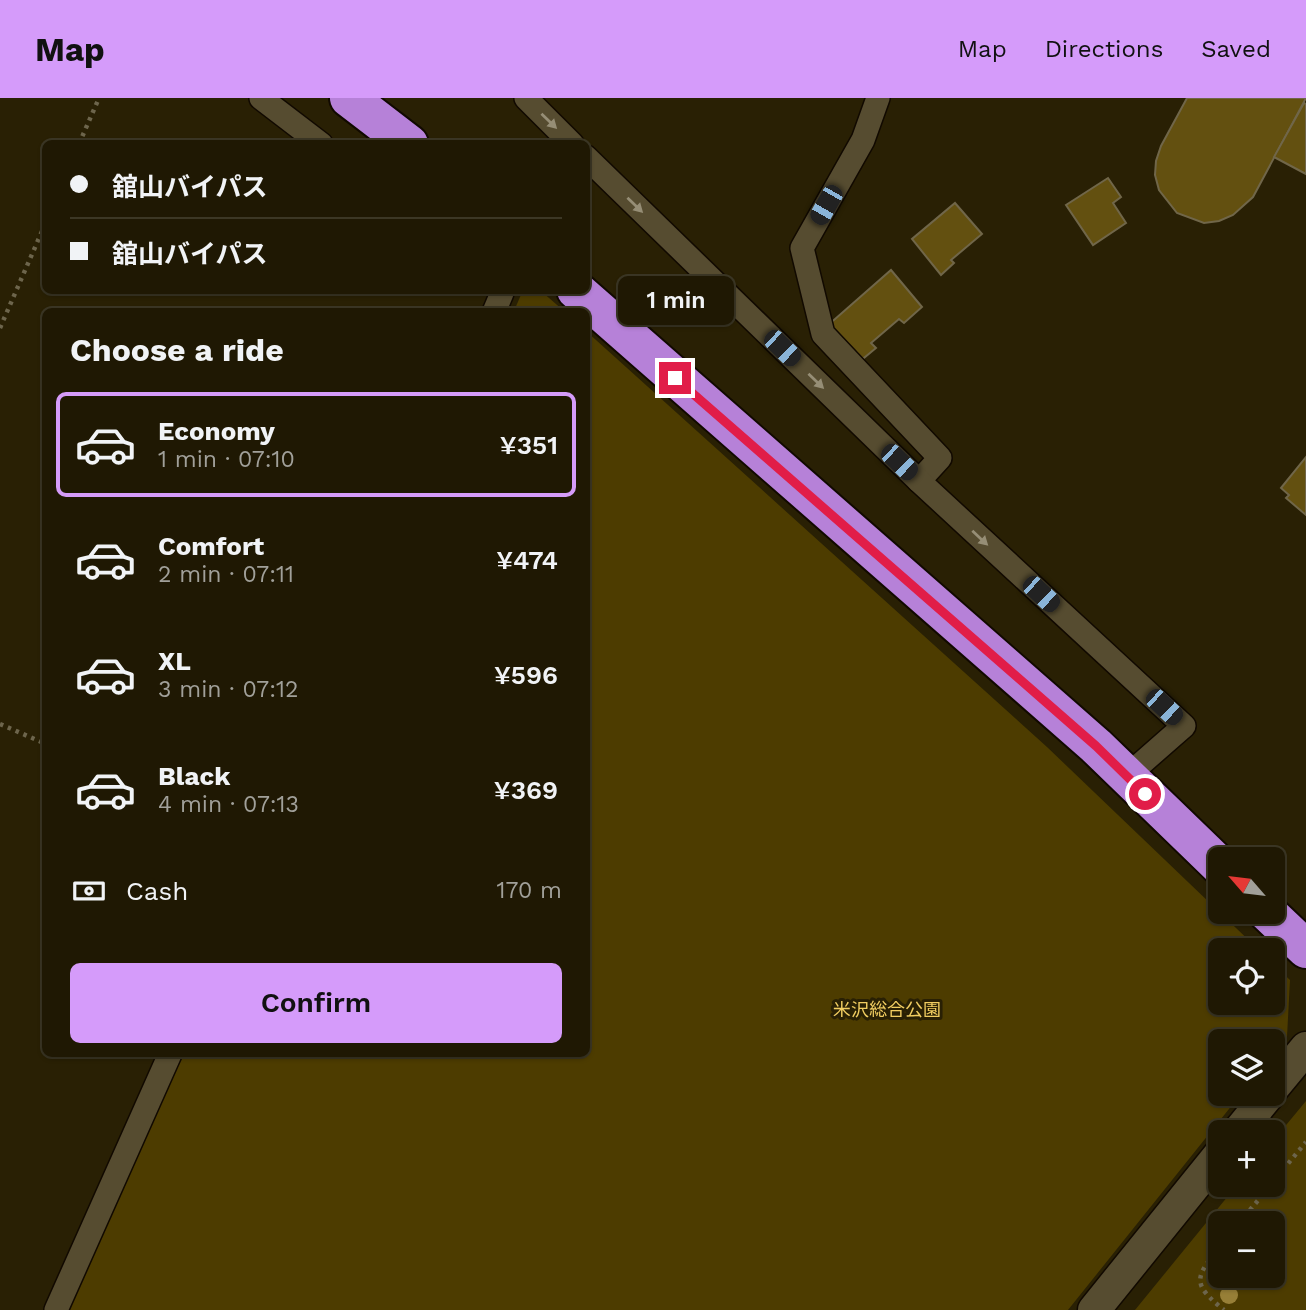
<!DOCTYPE html>
<meta charset="utf-8">
<style>
:root{--surface:#1f1803;--page:#2c2512;--text:#f1f3f6;--muted:#a1a09a;--line:#3c3725;--accent:#d59bfa}
body{margin:0;font-family:"Work Sans","Noto Sans JP",sans-serif;background:var(--page);color:var(--text);height:100vh;display:flex;flex-direction:column;font-size:26px;white-space:nowrap}
*{box-sizing:border-box;margin:0}
p{font-size:23px;color:var(--muted)}
.icon{flex:none;width:38px;height:38px;fill:none;stroke:currentColor;stroke-width:2;stroke-linecap:round;stroke-linejoin:round}
.map{position:relative;flex:1;overflow:hidden}
.sheet{position:absolute;left:42px;top:210px;width:548px;height:749px;display:flex;flex-direction:column;background:var(--surface);border-radius:10px;box-shadow:0 2px 5px #0004,0 0 0 2px var(--line)}
.sheet>*{flex:none}
.guide{position:absolute;left:42px;top:42px;width:548px;height:154px;border-radius:10px;box-shadow:0 2px 5px #0004,0 0 0 2px var(--line);display:grid;align-content:center;height:154px;padding:0 28px;background:var(--surface)}
.needle{width:46px;rotate:298deg}
.buttons{position:absolute;left:1208px;top:749px;display:grid;gap:14px}
.buttons a{display:grid;place-items:center;width:77px;height:77px;border-radius:10px;background:var(--surface);box-shadow:0 2px 5px #0004,0 0 0 2px var(--line);font-size:35px}
.end{position:absolute;width:32px;height:32px;margin:-16px;border:9px solid #e11d48;background:#fff;box-shadow:0 0 0 4px #fff}
.from{border-radius:50%}
.bubble{position:absolute;height:49px;border-radius:10px;background:var(--surface);box-shadow:0 2px 5px #0004,0 0 0 2px var(--line);font-size:23px;font-weight:600;line-height:49px;text-align:center}
.car{position:absolute;width:21px;height:42px;margin:-21px -10px;border-radius:9px;box-shadow:0 0 5px 2px #0007;background:linear-gradient(#222 24%,#8ab4d8 0 40%,#222 0 76%,#8ab4d8 0 86%,#222 0)}
.guide b{display:flex;align-items:center;gap:24px;height:66px;font-size:26px}
.guide b+b{border-top:2px solid var(--line)}
.guide i{width:18px;height:18px;background:var(--text)}
ul{padding:0;list-style:none}
li{display:flex;align-items:center;gap:21px;height:105px;margin:0 14px 10px;padding:0 14px;border:4px solid transparent;border-radius:10px}
li div{flex:1}
li b{display:block;font-size:26px}
li em{font-style:normal;font-weight:600}
li.current{border-color:var(--accent)}
li>.icon{width:63px;height:63px;stroke-width:1.5}
h2{padding:0 28px;font-size:32px;line-height:84px}
.pay{display:flex;align-items:center;gap:18px;height:77px;padding:0 28px;font-size:26px}
.pay p{margin-inline-start:auto}
.primary-button{display:flex;gap:14px;margin-top:auto;padding:14px 28px}
.primary-button a{flex:1;height:80px;border-radius:10px;background:var(--accent);color:#111;font-size:28px;font-weight:600;line-height:80px;text-align:center}
header{display:flex;align-items:center;gap:42px;box-sizing:border-box;height:98px;padding:0 35px;background:var(--accent);color:#111}
header strong{font-size:33px}
nav{display:flex;gap:38px;margin-inline-start:auto;font-size:24px}
.map>svg:first-child{display:block}
</style>
<header>
<strong>Map</strong>
<nav><a>Map</a><a>Directions</a><a>Saved</a></nav>
</header>
<div class="map">
<svg width="1306" height="1212" viewBox="0 0 1306 1212">
<rect width="100%" height="100%" fill="#292004"/>
<g fill="#4d3c00" fill-rule="evenodd">
<path d="M523,192L541,193L564,213H514Z"/>
<path d="M586,233L1047,649L1259,852H1220V905H1272V865L1290,882L1287,939L1272,957V943H1220V996H1241L1068,1212H65L180,956H586Z"/>
<path d="M1306,1003V1212H1135L1237,1087H1272V1044ZM1272,1125V1178H1220V1125Z"/>
</g>
<g fill="#635010" stroke="#706649" stroke-width="2">
<path d="M1187,0H1306L1253,99L1233,117L1219,123L1204,125L1177,115L1159,92L1155,77L1156,63L1161,48Z"/>
<path d="M1304,5L1306,6V76L1274,59Z"/>
<path d="M1108,80L1121,99L1113,105L1126,125L1093,147L1066,107Z"/>
<path d="M955,105L982,136L951,162L954,165L941,177L912,141Z"/>
<path d="M891,172L922,209L904,225L899,221L871,245L876,250L859,264L827,228Z"/>
<path d="M1306,359V417L1286,400L1289,397L1281,390Z"/>
</g>
<g fill="none" stroke-linecap="round" stroke-linejoin="round">
<defs>
<g id="street">
<path d="M261,0L321,46"/>
<path d="M526,0L572,46"/>
<path d="M878,0L863,42L802,150L823,236L940,360L919,383"/>
<path d="M586,59L919,383L1184,628L1127,678"/>
<path d="M494,214L502,195L500,192"/>
<path d="M56,1212L170,956"/>
</g>
<g id="secondary">
<path d="M1272,991L1306,950"/>
<path d="M1238,1034L1269,996"/>
<path d="M1094,1212L1220,1056"/>
</g>
<g id="highway">
<path d="M349,0L409,46"/>
<path d="M576,192L1096,648L1220,768"/>
<path d="M1267,814L1306,851"/>
</g>
</defs>
<use href="#street" stroke="#110900" stroke-width="26"/>
<use href="#secondary" stroke="#110900" stroke-width="35"/>
<use href="#highway" stroke="#110900" stroke-width="42"/>
<g stroke="#6d654c" stroke-width="4.5" stroke-dasharray="3.5 5" stroke-linecap="butt">
<path d="M79,46L99,0"/>
<path d="M0,230L46,124"/>
<path d="M0,626L46,646"/>
<path d="M1272,1085L1306,1044"/>
<path d="M1239,1125L1271,1087"/>
<path d="M1220,1149C1194,1180 1192,1186 1224,1212"/>
</g>
<use href="#street" stroke="#564c30" stroke-width="23"/>
<use href="#secondary" stroke="#564c30" stroke-width="32"/>
<use href="#highway" stroke="#b681d8" stroke-width="38"/>
</g>
<circle fill="#977f37" cx="1229" cy="1197" r="9"/>
<defs><path id="oneway-solid" d="M-6-.8H1V-3.2L6.5 0L1 3.2V.8H-6Z" transform="scale(1.75)"/></defs>
<g fill="#968e76">
<use href="#oneway-solid" transform="translate(549 23) rotate(44)"/>
<use href="#oneway-solid" transform="translate(635 107) rotate(44)"/>
<use href="#oneway-solid" transform="translate(816 283) rotate(44)"/>
<use href="#oneway-solid" transform="translate(980 440) rotate(43)"/>
</g>
<g fill="none" stroke-linecap="round" stroke-linejoin="round">
<path stroke="#e11d48" stroke-width="9" d="M675,280L1096,648L1145,696"/>
</g>
<g text-anchor="middle" dominant-baseline="central" stroke-width="6" stroke-linejoin="round" paint-order="stroke">
<g font-size="18" fill="#f1cd61" stroke="#292004">
<text x="887" y="911">米沢総合公園</text>
</g>
</g>
</svg>
<div class="buttons">
<a><svg class="needle" viewBox="-14 -14 28 28"><path d="M0-13l5 13h-10z" fill="#e53935"/><path d="M0 13l5-13h-10z" fill="#a1a09a"/></svg></a>
<a><svg class="icon" aria-label="locate" viewBox="0 0 24 24"><circle cx="12" cy="12" r="6"/><path d="M12 2v4M12 18v4M2 12h4M18 12h4"/></svg></a>
<a><svg class="icon" aria-label="layers" viewBox="0 0 24 24"><path d="M12 4l9 5-9 5-9-5zM3 14l9 5 9-5"/></svg></a>
<a>+</a>
<a>−</a>
</div>
<i class="end from" style="left:1145px;top:696px"></i>
<i class="end" style="left:675px;top:280px"></i>
<div class="bubble" style="left:618px;top:178px;width:116px">1 min</div>
<i class="car" style="left:826px;top:107px;rotate:210deg"></i>
<i class="car" style="left:782px;top:250px;rotate:134deg"></i>
<i class="car" style="left:899px;top:364px;rotate:134deg"></i>
<i class="car" style="left:1041px;top:496px;rotate:133deg"></i>
<i class="car" style="left:1164px;top:609px;rotate:133deg"></i>
<div class="guide">
<b><i class="from"></i>舘山バイパス</b>
<b><i></i>舘山バイパス</b>
</div>
<section class="sheet">
<h2>Choose a ride</h2>
<ul>
<li class="current"><svg class="icon" aria-label="car" viewBox="0 0 24 24"><path d="M5 17H2v-5l4-1 3-4h7l3 4 3 1v5h-3M9 17h6M6 11h13"/><circle cx="7" cy="17" r="2"/><circle cx="17" cy="17" r="2"/></svg><div><b>Economy</b><p>1 min · 07:10</p></div><em>¥351</em></li>
<li><svg class="icon" aria-label="car" viewBox="0 0 24 24"><path d="M5 17H2v-5l4-1 3-4h7l3 4 3 1v5h-3M9 17h6M6 11h13"/><circle cx="7" cy="17" r="2"/><circle cx="17" cy="17" r="2"/></svg><div><b>Comfort</b><p>2 min · 07:11</p></div><em>¥474</em></li>
<li><svg class="icon" aria-label="car" viewBox="0 0 24 24"><path d="M5 17H2v-5l4-1 3-4h7l3 4 3 1v5h-3M9 17h6M6 11h13"/><circle cx="7" cy="17" r="2"/><circle cx="17" cy="17" r="2"/></svg><div><b>XL</b><p>3 min · 07:12</p></div><em>¥596</em></li>
<li><svg class="icon" aria-label="car" viewBox="0 0 24 24"><path d="M5 17H2v-5l4-1 3-4h7l3 4 3 1v5h-3M9 17h6M6 11h13"/><circle cx="7" cy="17" r="2"/><circle cx="17" cy="17" r="2"/></svg><div><b>Black</b><p>4 min · 07:13</p></div><em>¥369</em></li>
</ul>
<div class="pay"><svg class="icon" aria-label="cash" viewBox="0 0 24 24"><path d="M3 7h18v10H3z"/><circle cx="12" cy="12" r="2"/></svg>Cash<p>170 m</p></div>
<div class="primary-button"><a>Confirm</a></div>
</section>
</div>
